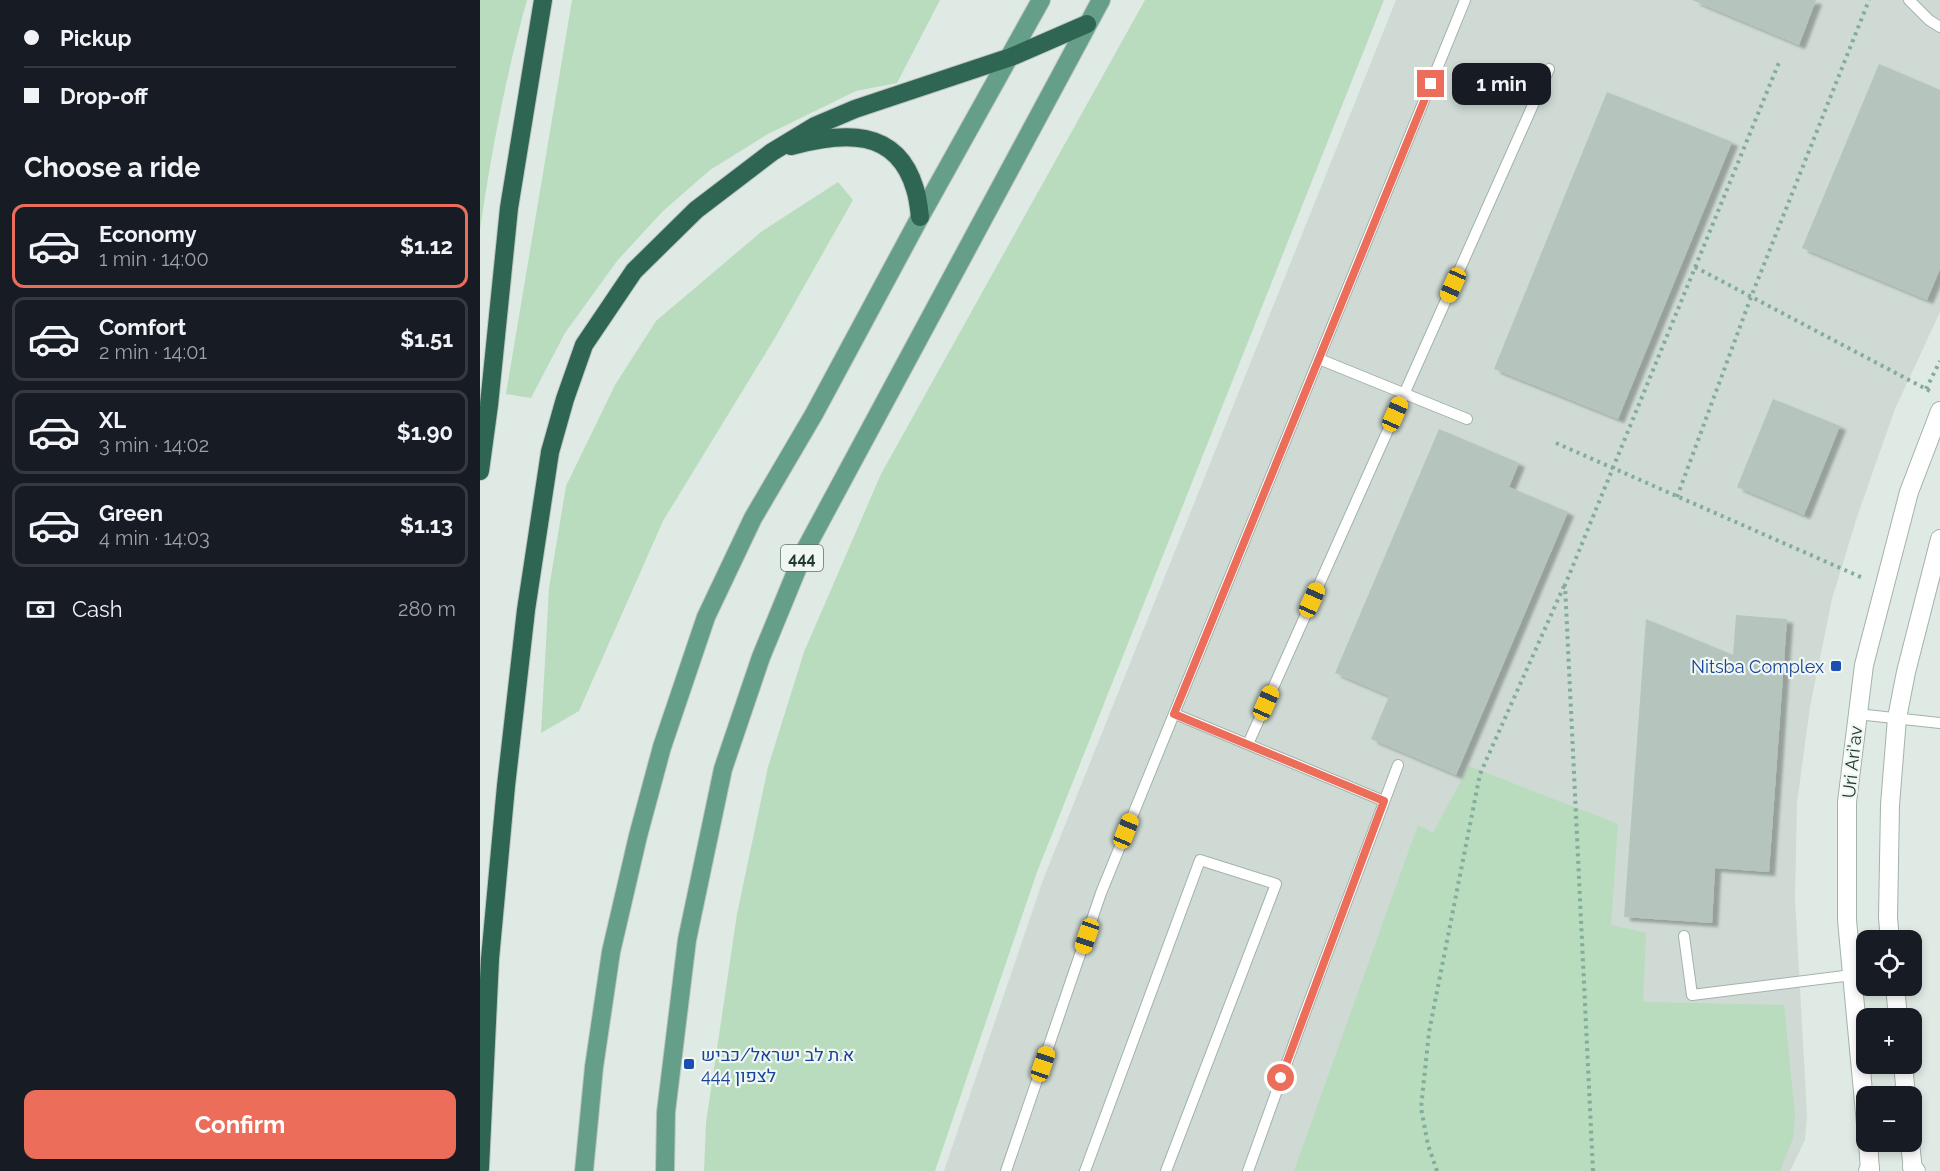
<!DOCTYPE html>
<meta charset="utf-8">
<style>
:root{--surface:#171b24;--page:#242831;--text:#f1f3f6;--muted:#9ea1a6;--line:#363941;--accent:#ed6d5b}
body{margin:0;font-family:Raleway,Heebo,sans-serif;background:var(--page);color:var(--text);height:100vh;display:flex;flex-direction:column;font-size:22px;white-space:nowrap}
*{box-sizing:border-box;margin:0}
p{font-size:20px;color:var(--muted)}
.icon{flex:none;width:33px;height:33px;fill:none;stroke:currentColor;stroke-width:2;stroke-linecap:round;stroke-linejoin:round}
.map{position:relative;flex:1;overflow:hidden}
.side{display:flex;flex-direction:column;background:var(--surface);width:480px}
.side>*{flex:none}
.hud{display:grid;align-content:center;height:132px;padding:0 24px;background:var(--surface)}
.tools{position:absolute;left:1376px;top:930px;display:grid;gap:12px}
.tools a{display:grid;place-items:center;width:66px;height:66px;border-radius:12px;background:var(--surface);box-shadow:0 3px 9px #0003;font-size:30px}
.end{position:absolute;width:27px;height:27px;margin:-14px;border:8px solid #ed6d5b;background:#fff;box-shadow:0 0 0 3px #fff}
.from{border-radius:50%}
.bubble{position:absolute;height:42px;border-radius:12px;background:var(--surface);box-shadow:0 3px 9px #0003;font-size:20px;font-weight:700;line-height:42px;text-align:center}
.car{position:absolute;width:18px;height:36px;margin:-18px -9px;border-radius:8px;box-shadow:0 0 4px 2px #0007;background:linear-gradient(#f5c518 24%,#345 0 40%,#f5c518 0 76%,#345 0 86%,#f5c518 0)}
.hud b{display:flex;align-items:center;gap:21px;height:57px;font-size:22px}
.hud b+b{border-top:2px solid var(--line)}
.hud i{width:15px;height:15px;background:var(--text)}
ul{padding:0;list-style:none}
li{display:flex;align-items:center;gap:18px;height:84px;margin:0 12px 9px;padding:0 12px;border:3px solid var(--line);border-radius:12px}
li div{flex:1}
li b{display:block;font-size:22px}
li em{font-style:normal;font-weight:700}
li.on{border-color:var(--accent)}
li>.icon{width:54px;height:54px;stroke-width:1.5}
h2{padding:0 24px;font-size:27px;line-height:72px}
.pay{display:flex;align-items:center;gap:15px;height:66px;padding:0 24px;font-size:22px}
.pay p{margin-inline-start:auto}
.action{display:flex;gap:12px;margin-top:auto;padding:12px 24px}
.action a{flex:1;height:69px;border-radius:12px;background:var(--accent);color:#fff;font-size:24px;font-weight:700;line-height:69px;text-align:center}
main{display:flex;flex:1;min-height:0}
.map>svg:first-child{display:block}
</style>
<main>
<section class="side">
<div class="hud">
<b><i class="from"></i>Pickup</b>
<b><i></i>Drop-off</b>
</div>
<h2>Choose a ride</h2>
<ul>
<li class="on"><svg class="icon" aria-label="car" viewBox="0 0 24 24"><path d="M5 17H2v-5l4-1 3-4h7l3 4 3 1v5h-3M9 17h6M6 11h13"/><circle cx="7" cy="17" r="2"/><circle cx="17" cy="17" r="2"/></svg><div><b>Economy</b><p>1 min · 14:00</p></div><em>$1.12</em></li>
<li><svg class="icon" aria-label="car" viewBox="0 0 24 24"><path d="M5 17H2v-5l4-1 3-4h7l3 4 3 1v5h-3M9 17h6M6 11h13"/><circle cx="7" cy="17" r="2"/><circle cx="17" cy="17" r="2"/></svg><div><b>Comfort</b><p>2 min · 14:01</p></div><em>$1.51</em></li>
<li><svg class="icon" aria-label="car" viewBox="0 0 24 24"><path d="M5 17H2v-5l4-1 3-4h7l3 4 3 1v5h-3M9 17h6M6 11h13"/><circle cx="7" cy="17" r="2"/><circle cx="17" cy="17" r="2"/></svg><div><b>XL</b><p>3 min · 14:02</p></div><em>$1.90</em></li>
<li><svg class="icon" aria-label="car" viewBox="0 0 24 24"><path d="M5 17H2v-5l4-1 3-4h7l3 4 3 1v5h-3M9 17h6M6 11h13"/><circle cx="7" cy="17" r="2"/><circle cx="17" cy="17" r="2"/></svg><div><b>Green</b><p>4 min · 14:03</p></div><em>$1.13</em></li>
</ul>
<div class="pay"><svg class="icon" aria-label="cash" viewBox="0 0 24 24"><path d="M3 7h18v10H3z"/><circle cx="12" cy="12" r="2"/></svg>Cash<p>280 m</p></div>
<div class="action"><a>Confirm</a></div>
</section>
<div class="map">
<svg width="1460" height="1171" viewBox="0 0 1460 1171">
<defs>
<filter id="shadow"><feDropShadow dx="6" dy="4" stdDeviation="1.5" flood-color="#0004"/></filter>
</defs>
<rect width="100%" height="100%" fill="#e0eae4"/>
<path fill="#cedad3" d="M916,0H1460V312L1415,409L1377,517L1352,599L1330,707L1317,803L1315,899L1327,1115L1325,1140L1310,1171H464L563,880Z"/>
<g fill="#b9dbbe">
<path d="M0,0H47C26,75 11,153 0,230Z"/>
<path d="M92,0H460L417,83L376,91L288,134L230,170L182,212L137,261L85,333L51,398L26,394Z"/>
<path d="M665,0H904L557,872L455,1171H224L226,1123L257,914L288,767L324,652L401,474Z"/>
<path d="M358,182L373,200L296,336L183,521L99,711L61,733L69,588L86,486L135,385L176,321L281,232Z"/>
<path d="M989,766L1138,824L1131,925L1166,933L1163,1002L1304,1005L1315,1116L1313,1138L1300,1171H814L938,825L953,833Z"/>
</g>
<g fill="#b5c5bd" filter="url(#shadow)">
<path d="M1212,0H1336L1319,45Z"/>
<path d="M1399,64L1460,90V269L1447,300L1322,248Z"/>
<path d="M1127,92L1252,142L1138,419L1014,369Z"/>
<path d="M1293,399L1360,426L1324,515L1257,487Z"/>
<path d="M959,429L1039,463L1029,487L1088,512L976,775L891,739L909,696L855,673Z"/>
<path d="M1256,615L1307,619L1289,872L1235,868L1232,923L1144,917L1166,619L1253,655Z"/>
</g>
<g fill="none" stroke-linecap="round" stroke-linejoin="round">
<defs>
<g id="lane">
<path d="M1429,0L1449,20L1460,27"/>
<path d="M839,359L987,419"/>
<path d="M695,714L904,801"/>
<path d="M1377,714L1460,723"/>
<path d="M768,744L1069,69"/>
<path d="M1204,936L1212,995L1372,975"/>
<path d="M526,1171L621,893L985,0"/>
<path d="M605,1171L720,860L796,884L686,1171"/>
<path d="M768,1171L823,1018L918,765"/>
</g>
<g id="street">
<path d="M1410,940L1408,918L1410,805L1417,718L1426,672L1460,539"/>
<path d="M1415,986L1418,1018"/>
<path d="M1423,1064L1426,1096"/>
<path d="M1386,1124L1367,920V802L1384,665L1429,492L1460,411"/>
<path d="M1388,1142L1390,1171"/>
<path d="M1430,1142L1433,1171"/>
</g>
<g id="secondary">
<path d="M1432,1167L1436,1171"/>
<path d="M1388,1171L1390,1168"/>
</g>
<g id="primary">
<path d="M104,1171L114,1067L131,952L158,836L182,747L226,617L273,518L334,414L440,217L561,0"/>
<path d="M185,1171L186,1112L207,940L243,769L281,657L325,550L621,0"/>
</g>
<g id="highway">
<path d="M311,146C362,132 417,127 435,189C438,198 439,208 440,217"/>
<path d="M0,471L9,405L29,208L63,0"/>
<path d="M0,1168L10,959L26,786L46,610L70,452L85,399L104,345L154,271L216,210L292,152L335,126L375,109L531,57L607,24"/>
</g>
</defs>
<use href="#lane" stroke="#a3b2aa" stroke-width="12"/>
<use href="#street" stroke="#a3b2aa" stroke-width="20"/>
<use href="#secondary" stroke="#9fb6ab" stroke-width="20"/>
<use href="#primary" stroke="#bcc4c1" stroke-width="20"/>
<use href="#highway" stroke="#bcc4c1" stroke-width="20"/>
<g stroke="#81ad9a" stroke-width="4" stroke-dasharray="3 4.5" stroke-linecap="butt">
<path d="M1215,267L1450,391"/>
<path d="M1446,389L1460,361"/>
<path d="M1076,443L1383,578"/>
<path d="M1197,497L1271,297L1389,0"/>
<path d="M957,1171L948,1145L941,1108L949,1032L1000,774L1084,586"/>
<path d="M1113,1171L1085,585L1300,60"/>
</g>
<use href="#lane" stroke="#fff" stroke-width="10"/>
<use href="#street" stroke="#fff" stroke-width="18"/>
<use href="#secondary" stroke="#fff" stroke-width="18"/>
<use href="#primary" stroke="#669f89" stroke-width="18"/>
<use href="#highway" stroke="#2e6553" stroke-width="18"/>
</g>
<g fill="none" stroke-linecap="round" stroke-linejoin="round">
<path stroke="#ed6d5b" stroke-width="8" d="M801,1078L904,801L694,714L951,84"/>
</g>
<g fill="#1a4fb4" stroke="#f0f7f3" stroke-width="2">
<rect x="1350" y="660" width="12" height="12" rx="3"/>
<rect x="203" y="1058" width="12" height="12" rx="3"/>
</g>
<g text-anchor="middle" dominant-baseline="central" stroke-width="4.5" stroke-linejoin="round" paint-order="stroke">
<rect fill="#f0f7f3" stroke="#5f736a" stroke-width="1.5" x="301" y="545" width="42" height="26" rx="4.5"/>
<g font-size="16" font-weight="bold" fill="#213a30">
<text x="322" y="558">444</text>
</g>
<g font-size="18" fill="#164399" stroke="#f0f7f3" text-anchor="end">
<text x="1344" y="666">Nitsba Complex</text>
<text x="221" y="1054" text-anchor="start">א.ת לב ישראל/כביש<tspan x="221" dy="21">444 לצפון</tspan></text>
</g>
<g font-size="18" fill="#213a30" stroke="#f0f7f3">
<text transform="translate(1372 762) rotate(-84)">Uri Ari'av</text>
</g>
</g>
</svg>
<div class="tools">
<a><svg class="icon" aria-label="locate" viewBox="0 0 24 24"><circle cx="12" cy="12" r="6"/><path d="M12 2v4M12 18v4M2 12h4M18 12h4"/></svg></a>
<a>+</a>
<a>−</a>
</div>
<i class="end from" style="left:801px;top:1078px"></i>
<i class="end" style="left:951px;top:84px"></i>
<div class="bubble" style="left:972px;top:63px;width:99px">1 min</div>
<i class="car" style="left:973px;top:285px;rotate:204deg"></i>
<i class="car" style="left:915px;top:414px;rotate:24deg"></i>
<i class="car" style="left:832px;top:600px;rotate:24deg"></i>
<i class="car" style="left:786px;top:703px;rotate:24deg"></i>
<i class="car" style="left:646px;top:831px;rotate:22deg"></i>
<i class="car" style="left:607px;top:936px;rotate:199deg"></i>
<i class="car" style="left:563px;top:1064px;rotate:19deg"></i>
</div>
</main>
